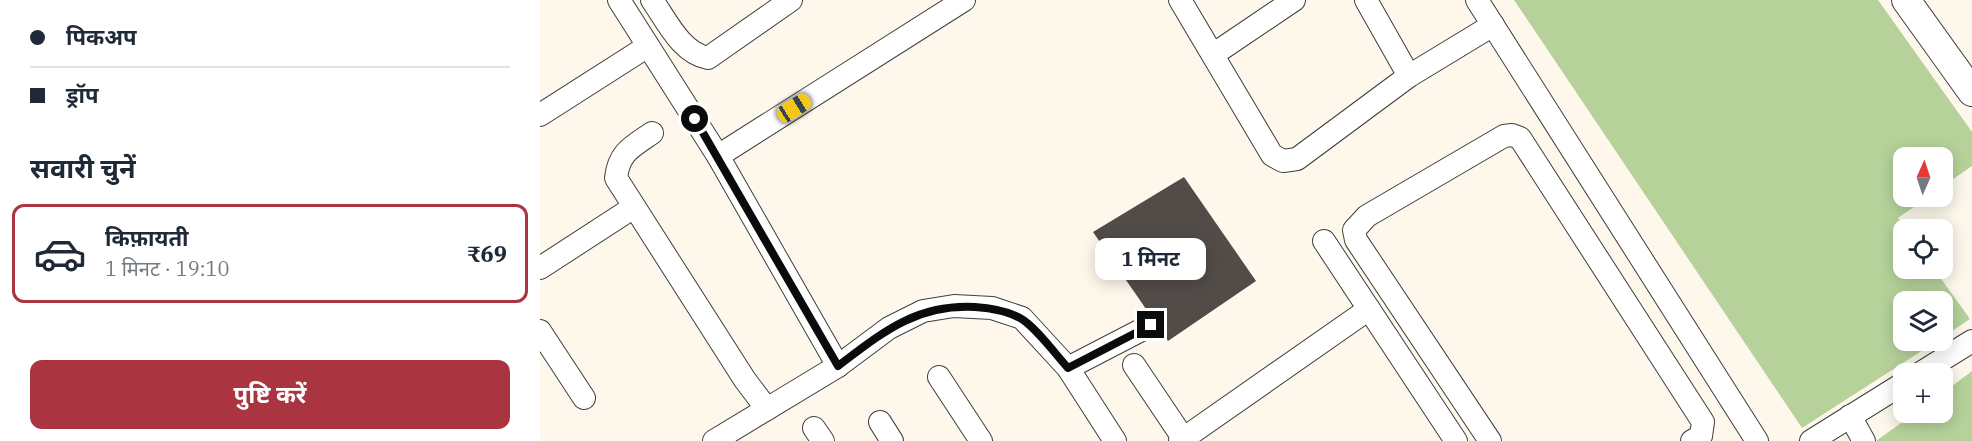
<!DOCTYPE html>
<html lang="hi">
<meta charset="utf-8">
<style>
:root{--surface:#fff;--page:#f2f2f3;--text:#1f2937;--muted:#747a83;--line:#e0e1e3;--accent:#aa3440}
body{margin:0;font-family:"IBM Plex Serif","Noto Sans Devanagari",serif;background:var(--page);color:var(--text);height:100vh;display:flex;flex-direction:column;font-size:22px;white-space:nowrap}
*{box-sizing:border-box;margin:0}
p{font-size:20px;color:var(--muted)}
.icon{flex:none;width:33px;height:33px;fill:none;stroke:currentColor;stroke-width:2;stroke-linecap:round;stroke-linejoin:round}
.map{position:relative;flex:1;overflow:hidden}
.details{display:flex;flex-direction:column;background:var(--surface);width:540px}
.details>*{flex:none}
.hud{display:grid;align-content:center;height:132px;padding:0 30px;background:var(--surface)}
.needle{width:39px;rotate:3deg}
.fabs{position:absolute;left:1353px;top:147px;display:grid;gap:12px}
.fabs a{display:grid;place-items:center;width:60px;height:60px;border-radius:12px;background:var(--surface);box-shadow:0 3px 15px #0003;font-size:30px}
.end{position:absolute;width:27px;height:27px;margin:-14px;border:8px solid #0b0b0b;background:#fff;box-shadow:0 0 0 3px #fff}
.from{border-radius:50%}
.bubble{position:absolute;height:42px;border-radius:12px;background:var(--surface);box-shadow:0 3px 15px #0003;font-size:20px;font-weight:700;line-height:42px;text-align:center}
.car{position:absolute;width:18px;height:36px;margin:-18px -9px;border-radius:8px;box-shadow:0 0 4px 2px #0007;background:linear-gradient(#f5c518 24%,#345 0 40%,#f5c518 0 76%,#345 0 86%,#f5c518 0)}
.hud b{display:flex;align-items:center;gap:21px;height:57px;font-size:22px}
.hud b+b{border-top:2px solid var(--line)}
.hud i{width:15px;height:15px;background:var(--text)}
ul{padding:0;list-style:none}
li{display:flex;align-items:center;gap:18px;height:99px;margin:0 12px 9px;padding:0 18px;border:3px solid transparent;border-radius:12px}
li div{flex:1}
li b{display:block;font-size:22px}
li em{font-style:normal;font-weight:700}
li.current{border-color:var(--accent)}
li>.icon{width:54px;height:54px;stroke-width:1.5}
h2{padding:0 30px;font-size:27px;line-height:72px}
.primary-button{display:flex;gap:12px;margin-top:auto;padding:12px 30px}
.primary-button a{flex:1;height:69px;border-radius:12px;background:var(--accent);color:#fff;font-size:24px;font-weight:700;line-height:69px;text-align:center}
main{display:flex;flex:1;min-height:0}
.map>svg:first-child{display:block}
</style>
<main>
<section class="details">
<div class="hud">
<b><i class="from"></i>पिकअप</b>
<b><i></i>ड्रॉप</b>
</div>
<h2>सवारी चुनें</h2>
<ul>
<li class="current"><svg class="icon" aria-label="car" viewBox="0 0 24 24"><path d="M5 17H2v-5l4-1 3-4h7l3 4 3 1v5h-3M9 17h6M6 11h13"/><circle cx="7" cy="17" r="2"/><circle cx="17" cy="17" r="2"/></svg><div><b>किफ़ायती</b><p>1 मिनट · 19:10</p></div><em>₹69</em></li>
</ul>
<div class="primary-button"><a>पुष्टि करें</a></div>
</section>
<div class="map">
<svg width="1432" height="441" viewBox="0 0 1432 441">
<rect width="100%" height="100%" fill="#fdf8eb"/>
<g fill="#b6d29a">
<path d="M974,0H1338L1432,132V166L1403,186L1402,158H1364V196L1388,197L1358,218L1366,229L1364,230V268L1394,269L1430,319L1403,337L1402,302H1364V340L1397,341L1262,428Z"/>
<path d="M1432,371V441H1336L1375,413L1402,412L1403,393Z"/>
</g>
<path fill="#524c49" d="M644,177L716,281L628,341L553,232Z"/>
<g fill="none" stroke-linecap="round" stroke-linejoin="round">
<defs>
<g id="minor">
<path d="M79,0L178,156L298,366"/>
<path d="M112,0C127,21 141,53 168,58L251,0"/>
<path d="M640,0L732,155L743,161L757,159L869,76L953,25"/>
<path d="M826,0L869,76"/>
<path d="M937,0L1217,441"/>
<path d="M674,54L754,0"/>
<path d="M0,115L108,46"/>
<path d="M112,133C92,147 79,152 76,178L205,380L227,409"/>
<path d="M178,156L424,0"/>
<path d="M784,241L916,441"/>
<path d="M0,268L94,207"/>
<path d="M0,331L44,398"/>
<path d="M594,365L645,441"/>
<path d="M528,368L611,325"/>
<path d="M1379,374L1432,341"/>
<path d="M399,377L441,441"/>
<path d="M1310,416L1324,441"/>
<path d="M340,422L352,441"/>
<path d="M274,428L283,441"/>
<path d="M174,441L298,366L349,328L383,311L414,306L452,308L482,318L528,368L575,441"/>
<path d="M640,441L829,309"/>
<path d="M950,441L816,240L814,230L827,216L964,136L972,135L980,138L1163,422L1161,436L1152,441"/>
<path d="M1271,441L1364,383"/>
</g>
<path id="tertiary" d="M1366,0L1432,92"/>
</defs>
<use href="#minor" stroke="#3e3e3e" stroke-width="24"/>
<use href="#tertiary" stroke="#3e3e3e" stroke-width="30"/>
<use href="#minor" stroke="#fff" stroke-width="22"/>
<use href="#tertiary" stroke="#fff" stroke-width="28"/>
</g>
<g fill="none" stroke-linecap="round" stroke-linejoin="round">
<path stroke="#0b0b0b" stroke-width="8" d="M155,119L298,366C343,332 376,304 435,307C450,308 467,311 480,318C495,326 516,355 528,368L611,325"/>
</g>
</svg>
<div class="fabs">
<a><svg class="needle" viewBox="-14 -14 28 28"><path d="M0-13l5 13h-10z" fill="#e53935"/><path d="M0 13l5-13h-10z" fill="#747a83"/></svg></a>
<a><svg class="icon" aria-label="locate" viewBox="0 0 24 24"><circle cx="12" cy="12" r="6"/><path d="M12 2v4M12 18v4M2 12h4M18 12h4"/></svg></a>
<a><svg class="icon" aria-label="layers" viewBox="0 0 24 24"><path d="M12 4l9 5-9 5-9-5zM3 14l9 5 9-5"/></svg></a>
<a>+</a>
</div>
<i class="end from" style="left:155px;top:119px"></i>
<i class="end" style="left:611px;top:325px"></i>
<div class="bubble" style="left:555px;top:238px;width:111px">1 मिनट</div>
<i class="car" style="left:254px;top:108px;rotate:58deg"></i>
</div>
</main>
